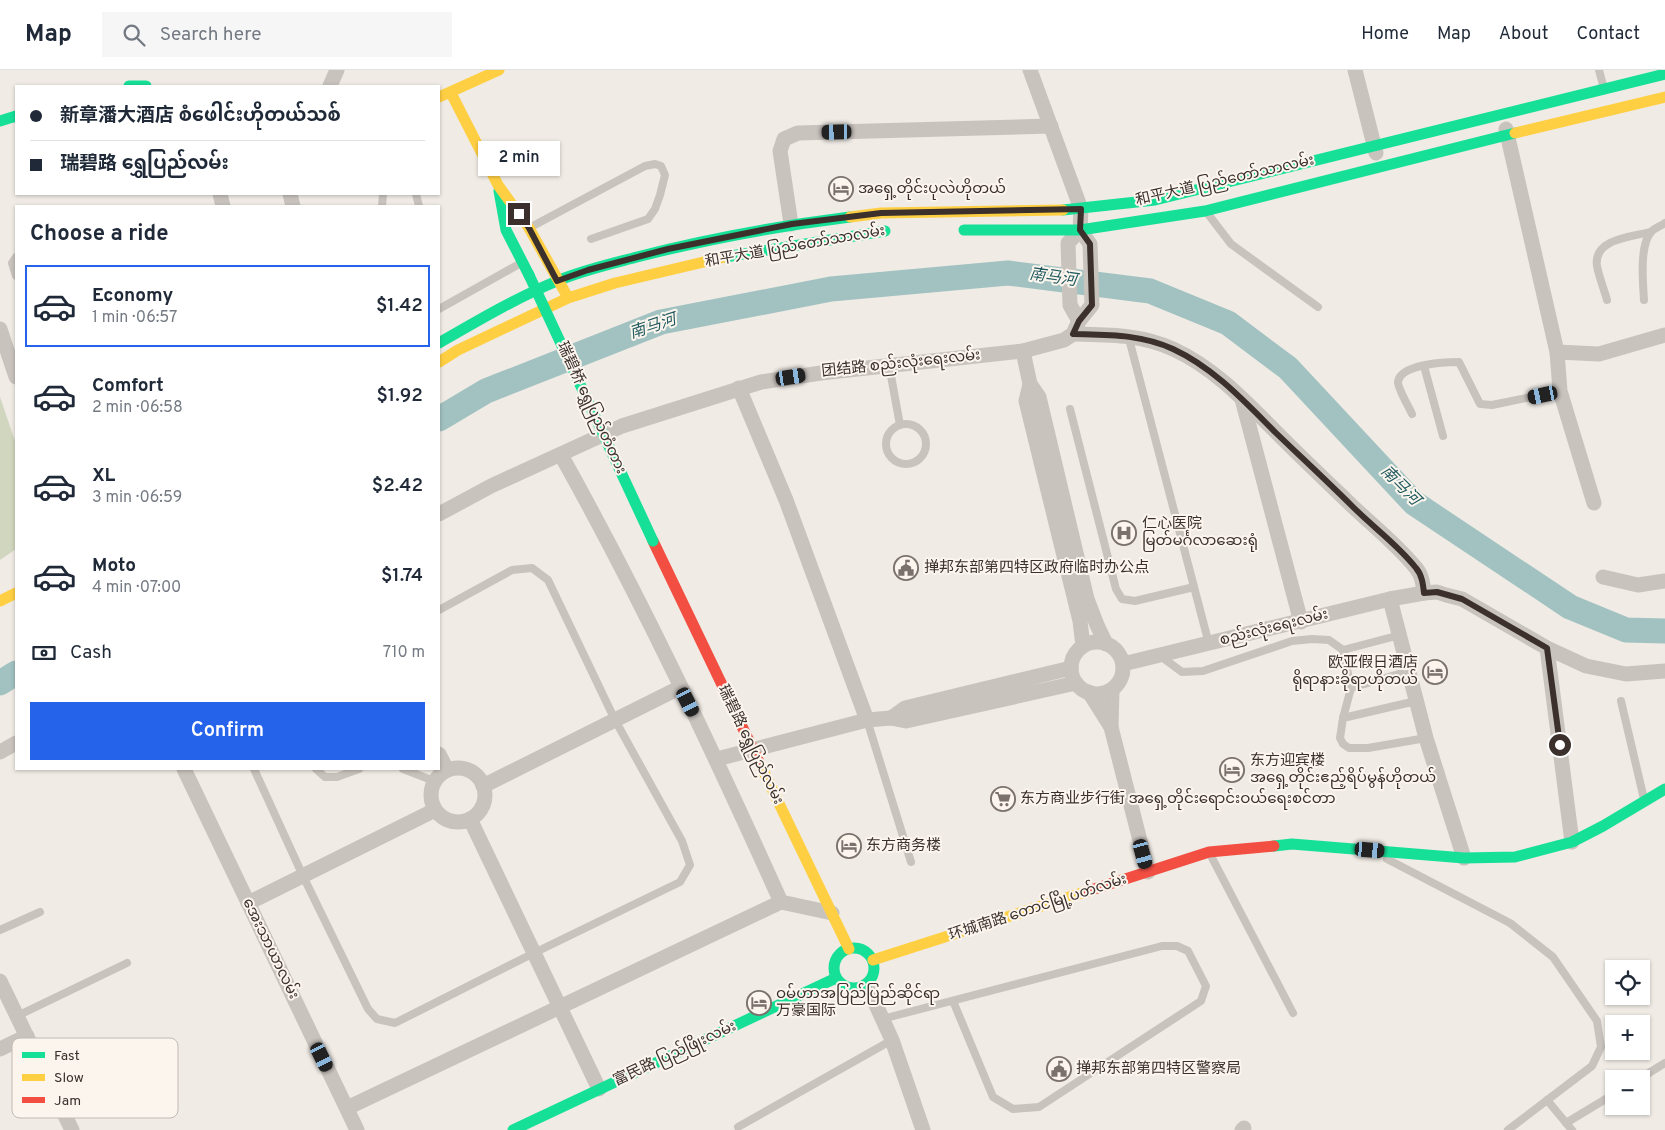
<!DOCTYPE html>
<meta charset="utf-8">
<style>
:root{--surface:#fff;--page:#f6f6f7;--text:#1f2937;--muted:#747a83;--line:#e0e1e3;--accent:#2563eb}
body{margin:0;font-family:Overpass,"Noto Sans SC","Noto Sans Myanmar",sans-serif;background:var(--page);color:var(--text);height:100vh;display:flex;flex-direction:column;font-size:19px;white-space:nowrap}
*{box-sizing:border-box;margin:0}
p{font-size:16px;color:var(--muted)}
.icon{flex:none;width:28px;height:28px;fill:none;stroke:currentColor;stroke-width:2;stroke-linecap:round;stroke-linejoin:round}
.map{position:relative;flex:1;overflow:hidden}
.drawer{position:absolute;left:15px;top:135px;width:425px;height:565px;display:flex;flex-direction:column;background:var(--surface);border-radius:0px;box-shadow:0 1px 4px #0004}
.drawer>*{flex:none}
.guide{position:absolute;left:15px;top:15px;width:425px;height:110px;border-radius:0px;box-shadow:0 1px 4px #0004;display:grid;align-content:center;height:110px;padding:0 15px;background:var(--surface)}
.buttons{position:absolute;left:1605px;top:890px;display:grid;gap:10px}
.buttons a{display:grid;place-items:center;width:45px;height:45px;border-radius:0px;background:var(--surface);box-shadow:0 1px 4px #0004;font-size:25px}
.end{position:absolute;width:22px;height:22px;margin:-11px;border:6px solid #3b302b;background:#fff;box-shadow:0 0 0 2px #fff}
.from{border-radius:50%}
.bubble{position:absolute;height:35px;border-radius:0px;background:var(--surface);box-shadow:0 1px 4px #0004;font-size:16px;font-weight:600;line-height:35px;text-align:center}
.car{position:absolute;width:15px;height:30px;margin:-15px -8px;border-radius:6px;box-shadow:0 0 4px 1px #0007;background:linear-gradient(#222 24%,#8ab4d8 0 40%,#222 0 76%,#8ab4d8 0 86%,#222 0)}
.guide b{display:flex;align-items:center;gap:18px;height:48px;font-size:19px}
.guide b+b{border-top:1px solid var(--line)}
.guide i{width:12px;height:12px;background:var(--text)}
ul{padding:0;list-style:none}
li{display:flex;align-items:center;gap:15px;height:82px;margin:0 10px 8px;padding:0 5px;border:2px solid transparent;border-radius:0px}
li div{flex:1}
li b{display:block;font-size:19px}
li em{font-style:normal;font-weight:600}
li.selected{border-color:var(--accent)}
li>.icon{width:45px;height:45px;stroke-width:1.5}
h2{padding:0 15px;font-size:22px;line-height:60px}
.pay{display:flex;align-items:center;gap:12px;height:55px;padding:0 15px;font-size:19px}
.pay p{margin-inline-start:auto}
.cta{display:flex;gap:10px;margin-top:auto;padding:10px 15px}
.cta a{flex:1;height:58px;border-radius:0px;background:var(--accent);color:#fff;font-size:20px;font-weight:600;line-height:58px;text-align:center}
header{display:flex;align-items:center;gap:30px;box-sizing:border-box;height:70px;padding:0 25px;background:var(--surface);border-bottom:1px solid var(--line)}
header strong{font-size:24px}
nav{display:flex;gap:28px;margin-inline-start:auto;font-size:18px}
.search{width:350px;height:45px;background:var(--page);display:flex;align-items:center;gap:12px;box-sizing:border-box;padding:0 18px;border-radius:0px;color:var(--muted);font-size:19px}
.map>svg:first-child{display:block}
</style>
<header>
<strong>Map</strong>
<div class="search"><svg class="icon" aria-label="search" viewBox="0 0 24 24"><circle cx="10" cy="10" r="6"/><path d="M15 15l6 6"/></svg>Search here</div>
<nav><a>Home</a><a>Map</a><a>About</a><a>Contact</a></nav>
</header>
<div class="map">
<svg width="1665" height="1060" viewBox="0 0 1665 1060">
<rect width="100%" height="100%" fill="#f0ebe5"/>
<path fill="#d1d6bf" d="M0,327L16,374V479L0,490Z"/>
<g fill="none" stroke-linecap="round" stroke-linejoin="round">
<g stroke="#a1c2c1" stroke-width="25">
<path d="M439,349L486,321L661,252L831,219L1008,203L1150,221L1228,253L1288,298L1414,433L1570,537L1626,560L1665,561"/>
<path d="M0,613L16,603"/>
</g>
<g stroke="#c9c3be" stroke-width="8">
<path d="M1599,0L1603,15"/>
<path d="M416,124L419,136"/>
<path d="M382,136L383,124"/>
<path d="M1208,144L1231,174L1318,237"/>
<path d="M531,157L645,96L655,94L661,96L665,105L660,125L655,139L648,149L591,169"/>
<path d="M16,187L12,193L16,206"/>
<path d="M1607,230C1604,219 1599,207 1597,196C1593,169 1631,167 1650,162"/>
<path d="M1644,230C1643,214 1639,173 1652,161C1655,158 1661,156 1665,153"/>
<path d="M439,239L521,193"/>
<path d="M1128,265L1209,574"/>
<path d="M889,295L900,355"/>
<path d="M1424,296L1443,366"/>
<path d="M1070,339L1116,519L1122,529L1135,531L1194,517"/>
<path d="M1412,344C1409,337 1398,319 1398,312C1400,294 1446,292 1459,292L1480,334L1492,335L1560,321"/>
<circle cx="906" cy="374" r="20"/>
<path d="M1343,580L1400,565"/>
<path d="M1159,585L1182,602L1203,601L1292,571L1312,569L1329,570L1343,580L1351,618L1343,648L1340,668L1343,674L1349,678H1368L1426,668"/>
<path d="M1351,618L1409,601"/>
<path d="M1621,631L1644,729"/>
<path d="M1343,648L1416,631"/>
<path d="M867,650L911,792"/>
<path d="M254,699L303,806L368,939L377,949L395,953L534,883L680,812L690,795L682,771L615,650L548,510L532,498L512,500L439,540"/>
<path d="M316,699L325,707H337L359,699"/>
<path d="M403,699L434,711"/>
<path d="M1210,784L1293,943"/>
<path d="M1387,789L1510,853L1553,887L1597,951L1601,977L1592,996L1508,1060"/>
<path d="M0,860L40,842"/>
<path d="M17,946L127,893"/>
<path d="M882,949L1162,876H1177L1188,881L1206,916L1201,931L1039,1037L1013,1039L993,1027L953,931"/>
<path d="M1639,1009L1665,993"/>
<path d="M1547,1030L1572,1060"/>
<path d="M1566,1053L1614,1024"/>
<path d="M738,1057L892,970"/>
</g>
<g stroke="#c9c3be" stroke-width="15">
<path d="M1355,0L1376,83"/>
<path d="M330,16L337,0"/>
<path d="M1506,59L1557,282L1560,321L1594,433"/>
<path d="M220,124L223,136"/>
<path d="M290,124L293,136"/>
<path d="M791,154L780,81L784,69L798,63L1051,56"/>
<path d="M1079,251L1070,235L1068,173L1080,160"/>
<path d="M0,259L16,307"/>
<path d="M1073,264C1108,265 1140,264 1173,279C1215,298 1247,333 1279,365C1301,387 1323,408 1345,429C1368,452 1395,472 1416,498C1422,505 1423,514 1424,523"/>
<path d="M1023,281L1030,314"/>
<path d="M1557,282L1599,284L1665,265"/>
<path d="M739,318L786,430L867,650"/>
<path d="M1242,329L1301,552"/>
<path d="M561,385C642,530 713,681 781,832L832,843"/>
<path d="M439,444L491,416L622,356L761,312L821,303L1023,281L1064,270L1073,264L1079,251L1092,235L1090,174L1080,160L1081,139L1030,0"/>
<path d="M1603,507L1638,515L1665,511"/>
<path d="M1390,529L1426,668L1464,788"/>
<circle cx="1097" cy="598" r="26"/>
<path d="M1083,576L1080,551L1026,331L1030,314L1039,327L1087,529L1097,555L1106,574"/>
<path d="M1547,578L1572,772"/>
<path d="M1123,594L1390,529L1424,523L1437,522L1446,525L1462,529L1547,578L1586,596L1626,604L1665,601"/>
<path d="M1071,598L905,638L891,648L906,651L1076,613"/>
<path d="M1089,622L1111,657L1112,620"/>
<path d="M1111,657L1148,802"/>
<path d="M0,682L16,673"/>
<path d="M439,684L447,700"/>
<path d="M717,689L867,650L891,648"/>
<circle cx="458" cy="725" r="27"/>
<path d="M184,699L357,1060"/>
<path d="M483,716L681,617"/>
<path d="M470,749L599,1019"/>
<path d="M248,833L435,740"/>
<path d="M0,911L72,1060"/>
<path d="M867,915L892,970L923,1060"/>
<path d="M0,979L27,966"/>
<path d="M347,1038L781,832"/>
<path d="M1242,1060L1244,1058"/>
</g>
<g stroke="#16e098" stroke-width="11">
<path d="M129,16H146"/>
<path d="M0,51L16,46"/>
<path d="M499,121L506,160L529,205"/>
<path d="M1063,140L1155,130L1665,4"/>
<path d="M964,160H1080L1205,141L1515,63"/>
<path d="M725,187L885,161"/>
<path d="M439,273C477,251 516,228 557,211C583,200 610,194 637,187C707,169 778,156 850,147"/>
<path d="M1274,776L1292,774L1464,788L1515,787L1572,772L1603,756L1665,719"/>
<circle cx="854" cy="898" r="20"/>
<path d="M513,1060L836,908"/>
</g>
<g stroke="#ffcf43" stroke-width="11">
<path d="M451,23L498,115L529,158L566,224"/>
<path d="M439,27L499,0"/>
<path d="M1515,63L1665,27"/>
<path d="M850,147L881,143L1063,140"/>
<path d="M439,292L458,280L568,228L615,213L725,187"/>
<path d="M0,531L16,523"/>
<path d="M760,694L849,879"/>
<path d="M873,890L1088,821"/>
</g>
<g stroke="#f24e42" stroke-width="11">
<path d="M653,471L760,694"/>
<path d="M1088,821L1209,782L1274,776"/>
</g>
<path stroke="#16e098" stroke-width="11" d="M529,205L653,471"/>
</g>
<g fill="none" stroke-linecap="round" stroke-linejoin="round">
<path stroke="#3b302b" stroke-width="6" d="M519,144L529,158L557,211L588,200L668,179L792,154L881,143L1081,139L1080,160L1090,174L1092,235L1079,251L1073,264C1108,265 1140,264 1173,279C1214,298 1245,332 1276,363C1302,388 1328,412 1353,437C1374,458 1398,475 1416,498C1422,505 1423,514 1424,523L1437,522L1462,529L1547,578L1560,675"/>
</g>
<defs>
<symbol id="hotel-ring" viewBox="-11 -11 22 22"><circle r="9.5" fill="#fbf5ee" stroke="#7a716c" stroke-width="1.5"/><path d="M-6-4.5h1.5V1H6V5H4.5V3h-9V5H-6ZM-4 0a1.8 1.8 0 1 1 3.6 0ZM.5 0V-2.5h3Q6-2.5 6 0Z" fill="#7a716c"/></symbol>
<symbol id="hospital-ring" viewBox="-11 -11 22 22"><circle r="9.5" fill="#fbf5ee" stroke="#7a716c" stroke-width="1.5"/><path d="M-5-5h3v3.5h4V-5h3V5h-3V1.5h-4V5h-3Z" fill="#7a716c"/></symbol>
<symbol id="civic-ring" viewBox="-11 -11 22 22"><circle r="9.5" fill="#fbf5ee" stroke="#7a716c" stroke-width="1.5"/><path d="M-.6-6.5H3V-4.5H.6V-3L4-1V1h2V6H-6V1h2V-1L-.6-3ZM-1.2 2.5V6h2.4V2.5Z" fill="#7a716c"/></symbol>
<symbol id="supermarket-ring" viewBox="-11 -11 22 22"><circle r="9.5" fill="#fbf5ee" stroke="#7a716c" stroke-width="1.5"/><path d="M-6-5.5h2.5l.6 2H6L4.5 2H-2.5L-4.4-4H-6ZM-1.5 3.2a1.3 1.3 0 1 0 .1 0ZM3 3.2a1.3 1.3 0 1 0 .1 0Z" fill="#7a716c"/></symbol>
</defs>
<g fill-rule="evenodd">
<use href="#hotel-ring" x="827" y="105" width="28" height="28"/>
<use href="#hospital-ring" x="1110" y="449" width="28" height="28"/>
<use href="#civic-ring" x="892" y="484" width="28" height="28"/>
<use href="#hotel-ring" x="1421" y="588" width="28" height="28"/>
<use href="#hotel-ring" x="1218" y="686" width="28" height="28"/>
<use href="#supermarket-ring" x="989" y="715" width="28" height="28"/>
<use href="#hotel-ring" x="835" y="762" width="28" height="28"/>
<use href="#hotel-ring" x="745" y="919" width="28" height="28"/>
<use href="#civic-ring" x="1045" y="985" width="28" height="28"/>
</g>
<g text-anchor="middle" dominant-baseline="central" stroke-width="4" stroke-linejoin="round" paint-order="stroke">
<g font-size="15" fill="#3b302b" stroke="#fbf5ee">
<text transform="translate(1225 111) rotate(-13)">和平大道 ပြည်တော်သာလမ်း</text>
<text transform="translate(795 177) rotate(-10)">和平大道 ပြည်တော်သာလမ်း</text>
<text transform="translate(901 294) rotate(-6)">团结路 စည်းလုံးရေးလမ်း</text>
<text transform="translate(591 338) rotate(65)">瑞碧桥 ရွှေပြည်တံတား</text>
<text transform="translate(1274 558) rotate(-14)">စည်းလုံးရေးလမ်း</text>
<text transform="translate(750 675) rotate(64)">瑞碧路 ရွှေပြည်လမ်း</text>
<text transform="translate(1038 838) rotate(-18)">环城南路 တောင်မြို့ပတ်လမ်း</text>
<text transform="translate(270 879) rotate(64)">အေးသာယာလမ်း</text>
<text transform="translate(675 984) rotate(-25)">富民路 ပြည်ဖြိုးလမ်း</text>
</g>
<g font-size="15" fill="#3b302b" stroke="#fbf5ee" text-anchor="start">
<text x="858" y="119">အရှေ့တိုင်းပုလဲဟိုတယ်</text>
<text x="1142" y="454">仁心医院<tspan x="1142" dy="17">မြတ်မင်္ဂလာဆေးရုံ</tspan></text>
<text x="924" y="498">掸邦东部第四特区政府临时办公点</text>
<text x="1418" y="593" text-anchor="end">欧亚假日酒店<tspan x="1418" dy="17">ရိုရာနားခိုရာဟိုတယ်</tspan></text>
<text x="1250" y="691">东方迎宾楼<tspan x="1250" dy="17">အရှေ့တိုင်းဧည့်ရိပ်မွန်ဟိုတယ်</tspan></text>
<text x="1020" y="729">东方商业步行街 အရှေ့တိုင်းရောင်းဝယ်ရေးစင်တာ</text>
<text x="866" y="776">东方商务楼</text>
<text x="776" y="924">ဝမ်ဟာအပြည်ပြည်ဆိုင်ရာ<tspan x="776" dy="17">万豪国际</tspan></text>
<text x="1076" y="999">掸邦东部第四特区警察局</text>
</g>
<g font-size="16" font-style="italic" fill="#1f5a5e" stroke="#fbf5ee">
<text transform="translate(1053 208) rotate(8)">南马河</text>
<text transform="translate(653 257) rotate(-18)">南马河</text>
<text transform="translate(1400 416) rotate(45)">南马河</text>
</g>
</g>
<rect x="12" y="968" width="166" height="80" rx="8" fill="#fbf5ee" stroke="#c1bab4" stroke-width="1"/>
<rect x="22" y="982" width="23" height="6" fill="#16e098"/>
<rect x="22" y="1004" width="23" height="7" fill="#ffcf43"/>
<rect x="22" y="1027" width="23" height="6" fill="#f24e42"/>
<g font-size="14" fill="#3b302b">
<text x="54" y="990">Fast</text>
<text x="54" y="1012">Slow</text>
<text x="54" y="1035">Jam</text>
</g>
</svg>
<div class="buttons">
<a><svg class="icon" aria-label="locate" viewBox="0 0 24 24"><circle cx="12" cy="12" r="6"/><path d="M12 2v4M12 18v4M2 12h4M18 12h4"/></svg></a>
<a>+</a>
<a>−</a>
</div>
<i class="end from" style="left:1560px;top:675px"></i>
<i class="end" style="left:519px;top:144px"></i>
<div class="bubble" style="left:478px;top:71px;width:82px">2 min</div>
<i class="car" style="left:837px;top:62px;rotate:269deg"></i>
<i class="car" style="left:791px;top:307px;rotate:81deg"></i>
<i class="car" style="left:1543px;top:325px;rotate:258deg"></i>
<i class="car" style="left:688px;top:632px;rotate:153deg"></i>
<i class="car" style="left:1370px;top:780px;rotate:95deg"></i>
<i class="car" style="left:1143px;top:784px;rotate:165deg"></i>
<i class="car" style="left:322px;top:987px;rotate:154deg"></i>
<div class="guide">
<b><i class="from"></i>新章潘大酒店 စံဖေါင်းဟိုတယ်သစ်</b>
<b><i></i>瑞碧路 ရွှေပြည်လမ်း</b>
</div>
<section class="drawer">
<h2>Choose a ride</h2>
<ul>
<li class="selected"><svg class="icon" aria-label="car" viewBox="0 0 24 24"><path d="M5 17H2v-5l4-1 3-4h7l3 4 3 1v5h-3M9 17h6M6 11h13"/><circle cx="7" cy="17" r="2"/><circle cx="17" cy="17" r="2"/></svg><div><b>Economy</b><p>1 min · 06:57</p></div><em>$1.42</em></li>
<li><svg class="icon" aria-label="car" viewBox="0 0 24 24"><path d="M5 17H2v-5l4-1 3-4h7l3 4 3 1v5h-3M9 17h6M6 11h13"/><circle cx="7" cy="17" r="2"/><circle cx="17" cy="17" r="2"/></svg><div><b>Comfort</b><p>2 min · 06:58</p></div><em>$1.92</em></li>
<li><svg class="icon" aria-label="car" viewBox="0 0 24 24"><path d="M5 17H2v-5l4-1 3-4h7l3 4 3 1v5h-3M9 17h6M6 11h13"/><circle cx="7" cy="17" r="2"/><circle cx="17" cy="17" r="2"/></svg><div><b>XL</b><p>3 min · 06:59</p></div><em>$2.42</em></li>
<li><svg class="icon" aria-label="car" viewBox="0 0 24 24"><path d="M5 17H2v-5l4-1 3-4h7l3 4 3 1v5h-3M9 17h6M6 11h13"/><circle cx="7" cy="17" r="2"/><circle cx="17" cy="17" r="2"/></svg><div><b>Moto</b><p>4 min · 07:00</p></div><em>$1.74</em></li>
</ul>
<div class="pay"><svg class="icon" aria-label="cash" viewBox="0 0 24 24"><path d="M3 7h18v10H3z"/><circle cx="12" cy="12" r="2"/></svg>Cash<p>710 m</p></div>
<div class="cta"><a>Confirm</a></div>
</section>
</div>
